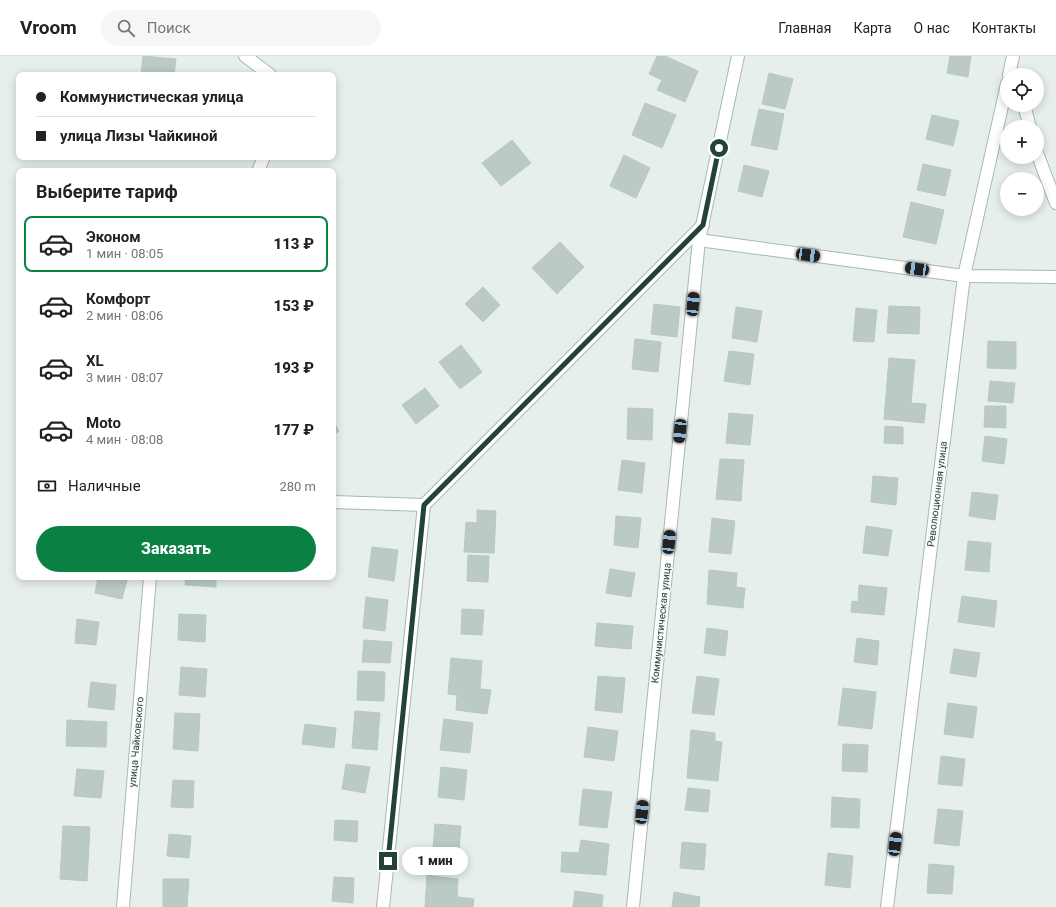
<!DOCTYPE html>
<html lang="ru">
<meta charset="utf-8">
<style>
:root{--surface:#fff;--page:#f6f6f6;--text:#222;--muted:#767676;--line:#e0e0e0;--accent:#0b8043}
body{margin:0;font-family:Roboto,sans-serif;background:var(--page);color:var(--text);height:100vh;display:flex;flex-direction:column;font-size:15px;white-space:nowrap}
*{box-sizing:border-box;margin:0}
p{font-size:13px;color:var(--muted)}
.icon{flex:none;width:22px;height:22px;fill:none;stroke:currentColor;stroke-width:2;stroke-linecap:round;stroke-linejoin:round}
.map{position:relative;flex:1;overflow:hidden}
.sheet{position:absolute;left:16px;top:112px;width:320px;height:412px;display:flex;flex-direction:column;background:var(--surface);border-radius:8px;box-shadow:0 2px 10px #0003}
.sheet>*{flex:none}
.guide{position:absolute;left:16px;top:16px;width:320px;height:88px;border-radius:8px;box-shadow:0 2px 10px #0003;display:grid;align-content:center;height:88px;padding:0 20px;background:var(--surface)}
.fabs{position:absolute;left:1000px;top:12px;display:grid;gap:8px}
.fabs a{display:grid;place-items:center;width:44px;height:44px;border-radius:50%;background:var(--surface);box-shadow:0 2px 10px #0003;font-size:20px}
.end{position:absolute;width:18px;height:18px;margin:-9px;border:5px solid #24423a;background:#fff;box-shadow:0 0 0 2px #fff}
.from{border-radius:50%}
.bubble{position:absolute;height:28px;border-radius:14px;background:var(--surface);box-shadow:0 2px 10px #0003;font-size:13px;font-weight:800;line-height:28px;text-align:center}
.car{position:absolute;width:12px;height:24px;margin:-12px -6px;border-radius:5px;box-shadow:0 0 3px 1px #0007;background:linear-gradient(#222 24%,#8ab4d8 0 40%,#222 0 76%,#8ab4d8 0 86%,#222 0)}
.guide b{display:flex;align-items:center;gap:14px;height:38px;font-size:15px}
.guide b+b{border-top:1px solid var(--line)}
.guide i{width:10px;height:10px;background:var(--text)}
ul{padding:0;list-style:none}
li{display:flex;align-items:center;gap:12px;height:56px;margin:0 8px 6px;padding:0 12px;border:2px solid transparent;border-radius:8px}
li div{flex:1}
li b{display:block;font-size:15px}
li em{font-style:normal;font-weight:800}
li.active{border-color:var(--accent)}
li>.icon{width:36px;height:36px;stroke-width:1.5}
h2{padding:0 20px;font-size:18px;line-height:48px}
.pay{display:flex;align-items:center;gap:10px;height:44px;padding:0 20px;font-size:15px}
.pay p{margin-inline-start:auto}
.cta{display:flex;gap:8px;margin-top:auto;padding:8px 20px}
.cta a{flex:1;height:46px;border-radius:24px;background:var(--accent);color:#fff;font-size:16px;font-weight:800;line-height:46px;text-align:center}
header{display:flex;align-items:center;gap:24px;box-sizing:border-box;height:56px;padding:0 20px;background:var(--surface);border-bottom:1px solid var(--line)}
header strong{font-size:19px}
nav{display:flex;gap:22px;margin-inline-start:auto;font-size:14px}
.search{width:280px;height:36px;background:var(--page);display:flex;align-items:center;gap:10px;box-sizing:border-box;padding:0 14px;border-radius:22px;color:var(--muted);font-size:15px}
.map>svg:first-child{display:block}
</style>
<header>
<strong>Vroom</strong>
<div class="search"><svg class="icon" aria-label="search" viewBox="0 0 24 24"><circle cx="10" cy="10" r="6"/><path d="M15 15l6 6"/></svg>Поиск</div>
<nav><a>Главная</a><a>Карта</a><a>О нас</a><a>Контакты</a></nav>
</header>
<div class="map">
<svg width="1056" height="851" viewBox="0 0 1056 851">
<rect width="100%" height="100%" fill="#e6efeb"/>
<g fill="#bbcac4" stroke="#b8c9c2">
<path d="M143,0L176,3L174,19H141Z"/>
<path d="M657,0H665L698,15L685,46L657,34L662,24L649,18Z"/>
<path d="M950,0H971L968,21L947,17Z"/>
<path d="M769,17L793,23L785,53L762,48Z"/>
<path d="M645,47L676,59L662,92L632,79Z"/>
<path d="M759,53L784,58L777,94L751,89Z"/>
<path d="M932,59L959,65L953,90L926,83Z"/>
<path d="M512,84L531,107L501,130L482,107Z"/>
<path d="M624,99L650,112L636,142L610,130Z"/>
<path d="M923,108L951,114L945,140L917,134Z"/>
<path d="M744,109L769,115L762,141L738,135Z"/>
<path d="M911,146L944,154L936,188L903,181Z"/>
<path d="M560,186L584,211L557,238L532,212Z"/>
<path d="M483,231L500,249L483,266L465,248Z"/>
<path d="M654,248L680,251L677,281L651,278Z"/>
<path d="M889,250L920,251L919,278L887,277Z"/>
<path d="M736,251L762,255L757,286L732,282Z"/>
<path d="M856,252L877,254L874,286L853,285Z"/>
<path d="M635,283L661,286L658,316L632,313Z"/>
<path d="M988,285L1016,286V313L987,312Z"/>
<path d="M461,289L482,316L460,333L439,306Z"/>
<path d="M729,295L754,298L750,329L724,325Z"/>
<path d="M889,302L915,304L911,347L926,348L924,367L884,363Z"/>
<path d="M990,325L1015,327L1013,347L988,345Z"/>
<path d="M425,332L439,350L416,368L402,349Z"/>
<path d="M985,350H1006V372L984,371Z"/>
<path d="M628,352L653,353L652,384L627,383Z"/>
<path d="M729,357L753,359L750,389L726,387Z"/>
<path d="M333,365L339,375L333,379Z"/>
<path d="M885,370L903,371V388L884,387Z"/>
<path d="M985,380L1007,383L1004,408L982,405Z"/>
<path d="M720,403L744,404L741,445L716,443Z"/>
<path d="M622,404L645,407L642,437L618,434Z"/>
<path d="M873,420L898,422L896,449L871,446Z"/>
<path d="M972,436L998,439L995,464L969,460Z"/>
<path d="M477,454L496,455L494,497L464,496L466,466L477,467Z"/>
<path d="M616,460L641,462L638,492L614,489Z"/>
<path d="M712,462L735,465L731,498L709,496Z"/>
<path d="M866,470L892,474L888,500L863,497Z"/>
<path d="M968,485L991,487L989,516L965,514Z"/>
<path d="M372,491L398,494L394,525L368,521Z"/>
<path d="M468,499L489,500L488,526L467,525Z"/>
<path d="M610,513L635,517L631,541L606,537Z"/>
<path d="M709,514L737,517L736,531L745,532L743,552L707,548Z"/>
<path d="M98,521H128L122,543L95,537Z"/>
<path d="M186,521H216V531L185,529Z"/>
<path d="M859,529L887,532L884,559L851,556L852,545L858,546Z"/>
<path d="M962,540L997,545L994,571L958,566Z"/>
<path d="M366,541L388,544L385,575L363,572Z"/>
<path d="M462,553L484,554L482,579L461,578Z"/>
<path d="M179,558L206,559L205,586L178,584Z"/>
<path d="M77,563L99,566L96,589L75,587Z"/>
<path d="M597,567L633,570L631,593L595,590Z"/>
<path d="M707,572L728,575L725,600L704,597Z"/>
<path d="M857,582L879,585L877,609L854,606Z"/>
<path d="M364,584L392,586L390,607L362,606Z"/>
<path d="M954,593L980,597L976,621L950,617Z"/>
<path d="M451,602L482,605L480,633L491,634L487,658L456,654L457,639L448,638Z"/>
<path d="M181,611L207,613L205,641L179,639Z"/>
<path d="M358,615L385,616L384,645L357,644Z"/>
<path d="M598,620L625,622L622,657L595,654Z"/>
<path d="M697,620L719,623L714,659L692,657Z"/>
<path d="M91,626L116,629L114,654L88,651Z"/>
<path d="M843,632L876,636L872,673L838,669Z"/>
<path d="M948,647L977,651L973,682L944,678Z"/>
<path d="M355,655L380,657L377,694L352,692Z"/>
<path d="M175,657L200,658L198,695L173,693Z"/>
<path d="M444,663L473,667L470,697L440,694Z"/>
<path d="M67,664L107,666L106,691L66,690Z"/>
<path d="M305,668L336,672L334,692L302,688Z"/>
<path d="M588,671L618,675L614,705L584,701Z"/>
<path d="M691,674L715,677V685L722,686L718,725L687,722Z"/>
<path d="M843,688L868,689L867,716L842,715Z"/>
<path d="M941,700L965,703L962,730L938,728Z"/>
<path d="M346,708L370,711L365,737L342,733Z"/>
<path d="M441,711L467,714L464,744L438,741Z"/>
<path d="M77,713L104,715L101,742L74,740Z"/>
<path d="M173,724L194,725L193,752L171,751Z"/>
<path d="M688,732L710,734L708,756L685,754Z"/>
<path d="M583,733L612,736L607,772L579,769Z"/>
<path d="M832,741L860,743L859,772L831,771Z"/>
<path d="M938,753L963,755L959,790L934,787Z"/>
<path d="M335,764L358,765L357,786L334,784Z"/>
<path d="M435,768L461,770L459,795L433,793Z"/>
<path d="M63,770L90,771L87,825L60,823Z"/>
<path d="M169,778L191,780L189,802L167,800Z"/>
<path d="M581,784L609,788L606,819L561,816L562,796L579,797Z"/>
<path d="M682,786L706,788L704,814L680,812Z"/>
<path d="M828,797L853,800L850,832L825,829Z"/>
<path d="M929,808L954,810L952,838L927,837Z"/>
<path d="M427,819L458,823L457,841L474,843L473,851H425Z"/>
<path d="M334,821L354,822L353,847L332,845Z"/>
<path d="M163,823H189L187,851H163Z"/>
<path d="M575,835L603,839L602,851H573Z"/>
<path d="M674,836L700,841L699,851H672Z"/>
</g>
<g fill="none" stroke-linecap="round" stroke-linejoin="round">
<defs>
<g id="minor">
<path d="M245,0L269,18L270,19"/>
<path d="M1009,19L1013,0"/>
<path d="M1024,49L1030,71"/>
<path d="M1037,97L1056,147"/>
<path d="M258,115L264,101"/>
<path d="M699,184L964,220L1056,221"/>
<path d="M333,446L424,449L703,169"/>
<path d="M123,851L150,521"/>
<path d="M383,851L424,449"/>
<path d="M633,851L699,184L738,0"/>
<path d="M887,851L964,220L1007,28"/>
</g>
</defs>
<use href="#minor" stroke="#a8b8b2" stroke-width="14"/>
<use href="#minor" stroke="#fff" stroke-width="12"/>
</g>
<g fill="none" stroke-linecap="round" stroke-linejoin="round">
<path stroke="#24423a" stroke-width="5" d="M388,805L424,449L703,169L719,92"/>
</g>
<g text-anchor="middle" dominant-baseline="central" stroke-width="3" stroke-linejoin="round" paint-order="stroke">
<g font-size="10" fill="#24423a" stroke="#f7fbf9">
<text transform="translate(937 438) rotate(-83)">Революционная улица</text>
<text transform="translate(661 567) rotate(-84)">Коммунистическая улица</text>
<text transform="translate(136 686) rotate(-85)">улица Чайковского</text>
</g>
</g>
</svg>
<div class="fabs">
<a><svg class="icon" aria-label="locate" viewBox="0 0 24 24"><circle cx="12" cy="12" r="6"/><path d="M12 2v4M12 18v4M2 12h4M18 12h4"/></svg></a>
<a>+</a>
<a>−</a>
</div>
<i class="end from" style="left:719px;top:92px"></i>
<i class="end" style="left:388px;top:805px"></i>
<div class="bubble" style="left:402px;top:791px;width:66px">1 мин</div>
<i class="car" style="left:808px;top:199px;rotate:98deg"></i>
<i class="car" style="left:917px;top:213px;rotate:278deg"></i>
<i class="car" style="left:693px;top:248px;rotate:5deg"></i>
<i class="car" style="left:680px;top:375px;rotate:186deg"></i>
<i class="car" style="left:669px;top:486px;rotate:6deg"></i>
<i class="car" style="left:642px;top:756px;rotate:6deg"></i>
<i class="car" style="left:895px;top:788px;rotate:7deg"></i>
<div class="guide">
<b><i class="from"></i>Коммунистическая улица</b>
<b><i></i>улица Лизы Чайкиной</b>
</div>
<section class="sheet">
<h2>Выберите тариф</h2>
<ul>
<li class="active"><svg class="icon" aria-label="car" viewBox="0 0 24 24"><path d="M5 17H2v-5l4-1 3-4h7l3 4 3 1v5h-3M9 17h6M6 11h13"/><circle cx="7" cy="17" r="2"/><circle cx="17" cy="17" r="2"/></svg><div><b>Эконом</b><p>1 мин · 08:05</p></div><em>113 ₽</em></li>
<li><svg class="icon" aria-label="car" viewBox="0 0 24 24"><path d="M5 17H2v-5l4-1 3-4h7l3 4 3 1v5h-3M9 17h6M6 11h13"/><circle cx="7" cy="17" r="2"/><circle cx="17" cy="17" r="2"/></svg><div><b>Комфорт</b><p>2 мин · 08:06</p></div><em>153 ₽</em></li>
<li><svg class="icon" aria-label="car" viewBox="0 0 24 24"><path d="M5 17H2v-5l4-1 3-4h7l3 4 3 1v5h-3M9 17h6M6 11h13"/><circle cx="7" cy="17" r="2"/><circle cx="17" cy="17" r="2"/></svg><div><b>XL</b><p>3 мин · 08:07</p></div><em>193 ₽</em></li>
<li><svg class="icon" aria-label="car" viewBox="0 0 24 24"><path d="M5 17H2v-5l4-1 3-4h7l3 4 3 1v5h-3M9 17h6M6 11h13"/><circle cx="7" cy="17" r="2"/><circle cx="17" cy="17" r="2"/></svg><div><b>Moto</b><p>4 мин · 08:08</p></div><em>177 ₽</em></li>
</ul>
<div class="pay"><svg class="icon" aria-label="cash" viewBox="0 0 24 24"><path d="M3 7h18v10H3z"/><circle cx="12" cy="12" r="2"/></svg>Наличные<p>280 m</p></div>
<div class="cta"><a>Заказать</a></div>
</section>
</div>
